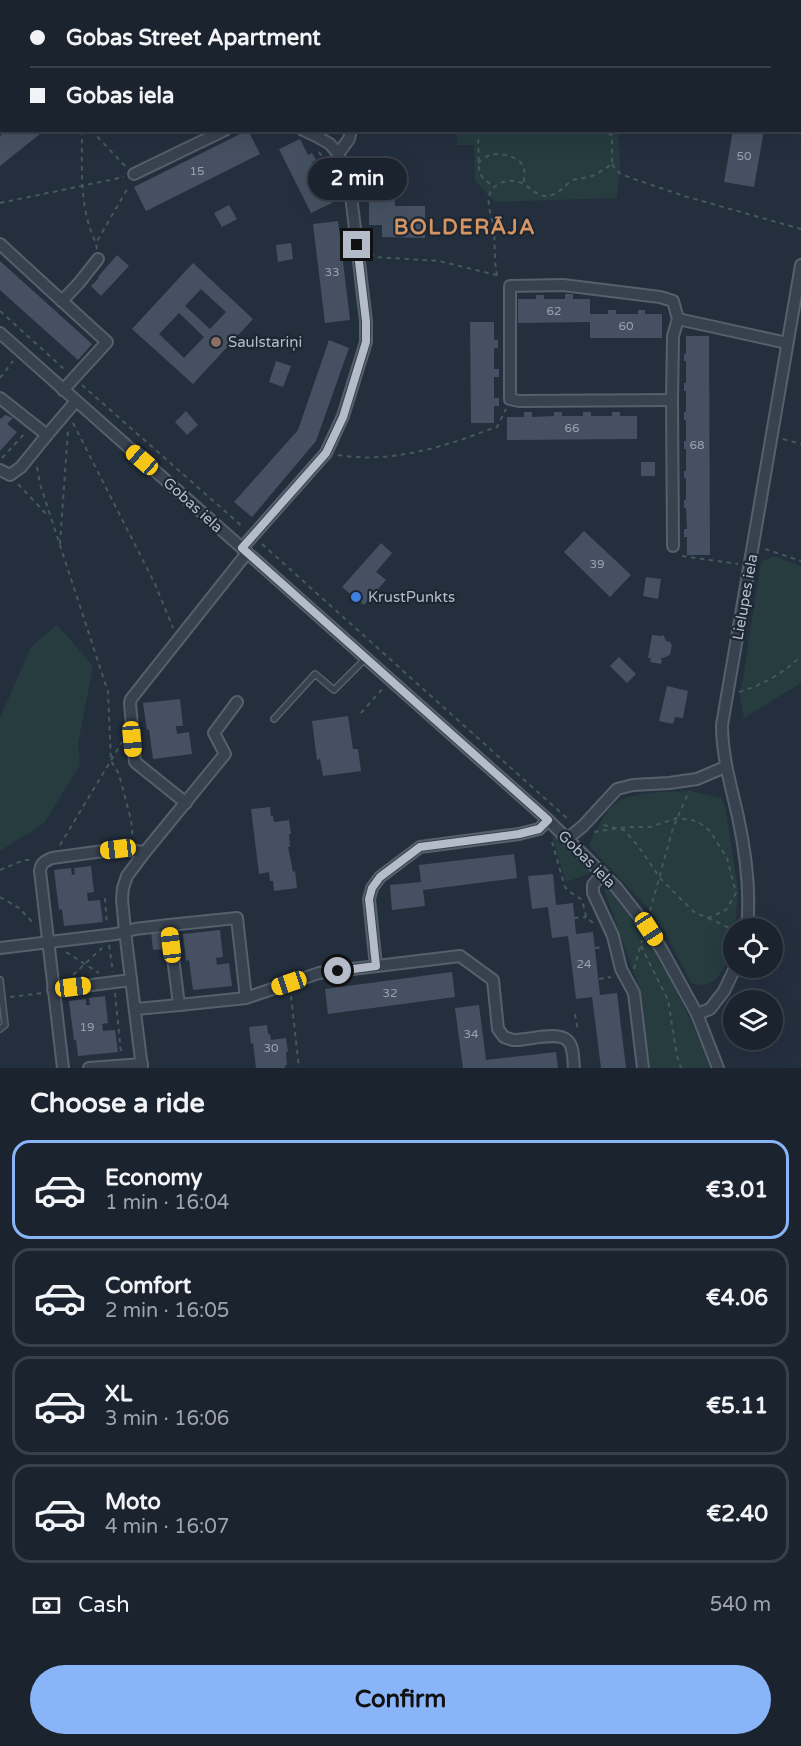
<!DOCTYPE html>
<meta charset="utf-8">
<style>
:root{--surface:#1b232e;--page:#242b36;--text:#f1f3f6;--muted:#a0a4aa;--line:#39404a;--accent:#8ab4f8}
body{margin:0;font-family:"Varela Round",sans-serif;background:var(--page);color:var(--text);height:100vh;display:flex;flex-direction:column;font-size:22px;white-space:nowrap}
*{box-sizing:border-box;margin:0}
p{font-size:20px;color:var(--muted)}
.icon{flex:none;width:33px;height:33px;fill:none;stroke:currentColor;stroke-width:2;stroke-linecap:round;stroke-linejoin:round}
.map{position:relative;height:1068px;overflow:hidden}
.panel{display:flex;flex-direction:column;background:var(--surface);flex:1}
.panel>*{flex:none}
.hud{position:absolute;left:0px;top:0px;width:801px;height:132px;box-shadow:0 6px 24px #0002,0 0 0 2px var(--line);display:grid;align-content:center;height:132px;padding:0 30px;background:var(--surface)}
.tools{position:absolute;left:723px;top:918px;display:grid;gap:12px}
.tools a{display:grid;place-items:center;width:60px;height:60px;border-radius:50%;background:var(--surface);box-shadow:0 6px 24px #0002,0 0 0 2px var(--line);font-size:30px}
.end{position:absolute;width:27px;height:27px;margin:-14px;border:8px solid #b4bcc9;background:#111;box-shadow:0 0 0 3px #111}
.from{border-radius:50%}
.bubble{position:absolute;height:42px;border-radius:21px;background:var(--surface);box-shadow:0 6px 24px #0002,0 0 0 2px var(--line);font-size:20px;font-weight:700;line-height:42px;text-align:center}
.car{position:absolute;width:18px;height:36px;margin:-18px -9px;border-radius:8px;box-shadow:0 0 4px 2px #0007;background:linear-gradient(#f5c518 24%,#345 0 40%,#f5c518 0 76%,#345 0 86%,#f5c518 0)}
.hud b{display:flex;align-items:center;gap:21px;height:57px;font-size:22px}
.hud b+b{border-top:2px solid var(--line)}
.hud i{width:15px;height:15px;background:var(--text)}
ul{padding:0;list-style:none}
li{display:flex;align-items:center;gap:18px;height:99px;margin:0 12px 9px;padding:0 18px;border:3px solid var(--line);border-radius:18px}
li div{flex:1}
li b{display:block;font-size:22px}
li em{font-style:normal;font-weight:700}
li.selected{border-color:var(--accent)}
li>.icon{width:54px;height:54px;stroke-width:1.5}
h2{padding:0 30px;font-size:27px;line-height:72px}
.pay{display:flex;align-items:center;gap:15px;height:66px;padding:0 30px;font-size:22px}
.pay p{margin-inline-start:auto}
.action{display:flex;gap:12px;margin-top:auto;padding:12px 30px}
.action a{flex:1;height:69px;border-radius:36px;background:var(--accent);color:#111;font-size:24px;font-weight:700;line-height:69px;text-align:center}
.map>svg:first-child{display:block}
</style>
<div class="map">
<svg width="801" height="1068" viewBox="0 0 801 1068">
<rect width="100%" height="100%" fill="#242f3e"/>
<g fill="#263c3f">
<path d="M457,131H618L620,165L617,198L495,202L475,181L474,145H457Z"/>
<path d="M774,556L801,566V683L744,718L740,697L761,562Z"/>
<path d="M57,625L93,666L78,744L80,765L44,823L0,851V718L31,647Z"/>
<path d="M690,791L722,798L726,811L738,890L735,928H734C734,946 725,980 705,985C700,986 696,984 691,983L670,942L650,910L589,846C594,833 608,806 620,800C641,791 667,792 690,791Z"/>
<path d="M552,837L557,838L591,871L586,875L566,882Z"/>
<path d="M606,888C617,894 623,906 630,916C664,963 690,1013 710,1068H649L641,992L604,890Z"/>
</g>
<g fill="#455162" fill-rule="evenodd">
<path d="M7,130H45L0,166V136Z"/>
<path d="M248,130L260,154L146,211L134,187Z"/>
<path d="M733,130H764L754,187L724,182Z"/>
<path d="M300,139L308,155L312,153L316,160L312,162L321,181L325,179L329,186L325,188L332,203L311,213L279,149Z"/>
<path d="M369,187H394L395,206H425V238L382,237V225H369Z"/>
<path d="M229,205L237,219L222,227L214,213Z"/>
<path d="M338,221L350,320L325,323L313,224Z"/>
<path d="M291,243L293,259L278,262L276,245Z"/>
<path d="M117,255L129,266L101,296L91,286L99,278L98,277Z"/>
<path d="M0,261L92,344L78,360L0,290Z"/>
<path d="M193,263L253,319L193,384L132,329ZM201,289L226,312L210,329L185,306ZM179,313L204,337L184,358L159,334Z"/>
<path d="M565,294H573V299H590V314H608V310H616V314H638V310H645V314H662V338H590V322L518,323V299H536V295H544V299H565Z"/>
<path d="M470,322H494V340H498V348H494V369H499V377H494V398H499V406H494V423H471Z"/>
<path d="M686,336H709L710,555H687V537H684V529H687L686,508H684V500H686V478H684V471H686V449H684V441H686V420H684V412H686V391H684V383H686V361H684V354H686Z"/>
<path d="M329,340L349,348L316,441L252,517L234,502L298,430Z"/>
<path d="M276,361L291,366L283,387L269,382Z"/>
<path d="M186,411L198,425L187,435L175,422Z"/>
<path d="M524,412H532V417L554,416V412H562V416H583V412H591V416H612V412H620V416H637V439L507,440V417H524Z"/>
<path d="M5,415L13,418L7,424L17,432L0,451V418L1,419Z"/>
<rect x="641" y="462" width="14" height="14"/>
<path d="M584,531L631,575L610,597L564,552Z"/>
<path d="M381,543L392,553L376,572L386,580L364,605L342,587Z"/>
<path d="M646,577L661,579L658,599L643,596Z"/>
<path d="M652,635L662,636L664,635V637L667,642L669,641L672,645L670,655L660,659L662,660L661,664L650,662L651,658H648Z"/>
<path d="M619,657L636,674L627,683L610,666Z"/>
<path d="M667,686L688,691L683,718L675,717L673,724L659,721Z"/>
<path d="M180,699L183,726H176L177,734L189,732L192,754L153,759L149,729L147,730L143,703Z"/>
<path d="M348,716L353,749H358L361,771L323,776L320,759L317,760L312,721Z"/>
<path d="M270,807L271,816H273L274,822L289,820L291,834H289L290,847H288L293,872L295,871L297,888L274,891L273,881H270L269,872L259,874L251,809Z"/>
<path d="M514,854L517,878L423,890L425,906L392,910L390,885L421,882L419,865Z"/>
<path d="M91,866L94,892L87,893L88,901L100,900L103,922L64,926L62,909L59,910L54,870L71,868L72,875L75,874L74,868Z"/>
<path d="M553,874L556,905L573,903L576,934L593,932L600,995L617,993L626,1068H601L592,997L576,999L568,936L552,938L548,907L532,909L528,876Z"/>
<path d="M163,930L166,949L153,950L151,931Z"/>
<path d="M220,930L223,957L216,958L217,965L229,963L232,986L193,990L189,960L186,961L183,934Z"/>
<path d="M452,972L455,997L328,1014L325,989Z"/>
<path d="M105,996L108,1023L102,1024L103,1031L115,1030L118,1052L78,1056L76,1040H74L69,1001L86,999V1005H90L89,998Z"/>
<path d="M479,1005L486,1060L556,1052L558,1068H463L455,1008Z"/>
<path d="M267,1025L268,1034H270L271,1040L286,1038L288,1052H286L287,1065H285V1068H256L253,1043L251,1044L249,1027Z"/>
</g>
<g fill="none" stroke-linecap="round" stroke-linejoin="round">
<defs>
<g id="lane">
<path d="M106,0L107,2"/>
<path d="M125,2L128,0"/>
<path d="M800,58L801,59"/>
<path d="M274,719L315,674L334,690L365,659"/>
<path d="M0,980L5,1025L0,1029"/>
</g>
<g id="street">
<path d="M300,0L301,2"/>
<path d="M457,0L460,2"/>
<path d="M202,2L205,0"/>
<path d="M437,2L440,0"/>
<path d="M0,114L2,113"/>
<path d="M338,154L349,139L351,130"/>
<path d="M134,174L225,130"/>
<path d="M0,244L62,301L79,283L98,259"/>
<path d="M62,301L107,342L63,390"/>
<path d="M0,333L548,820L616,887L649,929L663,952L697,1014L718,1068"/>
<path d="M0,398L47,435L76,401"/>
<path d="M672,400L519,401L510,399V286L563,285L660,297L673,301L678,319"/>
<path d="M0,470L10,475L21,467L47,435"/>
<path d="M673,546L672,400L673,336L678,319L787,343"/>
<path d="M242,548L326,453L343,416L366,342V321L357,245L351,196L346,172L338,154L330,144L316,136L303,130"/>
<path d="M186,803L135,762L130,703L131,699L247,553"/>
<path d="M567,839L583,826L617,789L633,785L669,783L697,779L725,767"/>
<path d="M602,874L593,885V893L613,936L621,969L634,993L643,1068"/>
<path d="M169,925L237,918L246,998"/>
<path d="M747,928C751,890 746,854 738,817C731,786 722,756 722,725L801,265"/>
<path d="M0,948L116,934L135,929L169,925L179,1005L246,998L319,973L460,956L493,980L498,1029L504,1037C507,1038 510,1039 513,1040C527,1041 558,1030 568,1041C574,1047 573,1060 574,1068"/>
<path d="M376,966L369,899L372,888L380,877L420,847L519,834L539,829L548,820"/>
<path d="M53,990L131,980"/>
<path d="M136,1009L179,1005"/>
<path d="M697,1014L710,1009L724,991L735,968"/>
<path d="M63,1068L40,871C41,863 45,861 52,858L118,849L145,852"/>
<path d="M89,1068L142,1064"/>
<path d="M142,1068L125,931L122,899L123,888L127,876L145,852L225,754L214,733L237,702"/>
</g>
</defs>
<use href="#lane" stroke="#565f6c" stroke-width="8"/>
<use href="#street" stroke="#565f6c" stroke-width="14"/>
<g stroke="#44595c" stroke-width="2" stroke-dasharray="4.5 4.5" stroke-linecap="butt">
<path d="M245,0V2"/>
<path d="M410,0V2"/>
<path d="M596,0L597,2"/>
<path d="M77,2L80,0"/>
<path d="M318,2L320,0"/>
<path d="M522,2L526,0"/>
<path d="M0,31L2,30"/>
<path d="M0,33L2,36"/>
<path d="M82,130C82,168 79,209 96,243"/>
<path d="M91,130L126,167"/>
<path d="M478,130L479,172L483,178L494,187"/>
<path d="M600,130L612,135"/>
<path d="M319,152L328,166L336,187"/>
<path d="M478,163C481,160 486,157 490,155C500,152 521,157 524,168C525,172 524,178 524,182"/>
<path d="M612,164L615,169L621,174L631,178L684,196L801,229"/>
<path d="M0,203L124,177"/>
<path d="M97,249L96,243L129,186"/>
<path d="M370,253L375,257L439,261L496,275"/>
<path d="M497,276C494,259 495,245 494,229C492,218 486,203 490,193C494,184 505,180 514,181C527,181 533,196 546,196C557,196 562,188 570,182C576,177 585,179 592,176C599,173 606,168 612,164V130"/>
<path d="M0,311L64,369"/>
<path d="M0,378L13,361"/>
<path d="M82,385L244,528"/>
<path d="M73,423L155,584L173,628"/>
<path d="M783,439L801,444"/>
<path d="M338,455C372,461 411,455 444,445C462,440 479,433 497,427L506,409"/>
<path d="M2,458L26,432"/>
<path d="M37,467L40,484L108,692L111,761L119,774L131,820L133,839"/>
<path d="M18,484L49,517"/>
<path d="M60,544L68,430"/>
<path d="M262,544L570,821"/>
<path d="M765,549L801,561"/>
<path d="M682,556L738,564"/>
<path d="M739,692C762,685 784,673 801,656"/>
<path d="M361,713L383,688"/>
<path d="M594,832L626,827H650L677,818L697,821L710,831L727,858L736,893L726,910L708,918L694,912L660,878L639,847L624,830L600,824"/>
<path d="M552,842L565,887C579,903 581,889 586,917L593,923"/>
<path d="M60,845L122,742"/>
<path d="M0,870L24,860H31"/>
<path d="M0,897L19,908L35,925"/>
<path d="M105,898L107,925"/>
<path d="M650,911L673,828L689,791"/>
<path d="M574,918L586,917"/>
<path d="M708,918L734,930"/>
<path d="M109,945L113,972"/>
<path d="M641,946L668,1000L677,1056L681,1068"/>
<path d="M595,948L604,947"/>
<path d="M66,952L99,973"/>
<path d="M634,969L642,940"/>
<path d="M73,975L102,948"/>
<path d="M599,979L611,977"/>
<path d="M115,993L121,1053"/>
<path d="M291,996L299,1068"/>
<path d="M10,997L43,993"/>
<path d="M575,1014L578,1032"/>
</g>
<use href="#lane" stroke="#38414e" stroke-width="5"/>
<use href="#street" stroke="#38414e" stroke-width="10"/>
</g>
<g fill="none" stroke-linecap="round" stroke-linejoin="round">
<path stroke="#b4bcc9" stroke-width="8" d="M338,971L376,966L369,899L372,888L380,877L420,847L519,834L539,829L548,820L242,548L326,453L343,417L366,342V321L357,245"/>
</g>
<circle fill="#8d6e63" stroke="#1d2633" stroke-width="2" cx="216" cy="342" r="6"/>
<circle fill="#3f7fe0" stroke="#1d2633" stroke-width="2" cx="356" cy="597" r="6"/>
<g text-anchor="middle" dominant-baseline="central" stroke-width="4.5" stroke-linejoin="round" paint-order="stroke">
<g font-size="12" fill="#98a1af">
<text x="744" y="156">50</text>
<text x="197" y="171">15</text>
<text x="332" y="272">33</text>
<text x="554" y="311">62</text>
<text x="626" y="326">60</text>
<text x="572" y="428">66</text>
<text x="697" y="445">68</text>
<text x="597" y="564">39</text>
<text x="584" y="964">24</text>
<text x="390" y="993">32</text>
<text x="87" y="1027">19</text>
<text x="471" y="1034">34</text>
<text x="271" y="1048">30</text>
</g>
<g font-size="15" fill="#b4bcc9" stroke="#1d2633" text-anchor="start">
<text x="228" y="342">Saulstariņi</text>
<text x="368" y="597">KrustPunkts</text>
</g>
<g font-size="15" fill="#b4bcc9" stroke="#1d2633">
<text transform="translate(193 505) rotate(42)">Gobas iela</text>
<text transform="translate(745 597) rotate(-80)">Lielupes iela</text>
<text transform="translate(587 859) rotate(45)">Gobas iela</text>
</g>
<g font-size="21" font-weight="bold" letter-spacing="1.5" fill="#d59563" stroke="#1d2633">
<text x="465" y="227">BOLDERĀJA</text>
</g>
</g>
</svg>
<div class="tools">
<a><svg class="icon" aria-label="locate" viewBox="0 0 24 24"><circle cx="12" cy="12" r="6"/><path d="M12 2v4M12 18v4M2 12h4M18 12h4"/></svg></a>
<a><svg class="icon" aria-label="layers" viewBox="0 0 24 24"><path d="M12 4l9 5-9 5-9-5zM3 14l9 5 9-5"/></svg></a>
</div>
<i class="end from" style="left:338px;top:971px"></i>
<i class="end" style="left:357px;top:245px"></i>
<div class="bubble" style="left:308px;top:158px;width:99px">2 min</div>
<i class="car" style="left:142px;top:460px;rotate:311deg"></i>
<i class="car" style="left:132px;top:739px;rotate:175deg"></i>
<i class="car" style="left:118px;top:849px;rotate:263deg"></i>
<i class="car" style="left:649px;top:929px;rotate:147deg"></i>
<i class="car" style="left:171px;top:945px;rotate:353deg"></i>
<i class="car" style="left:289px;top:983px;rotate:251deg"></i>
<i class="car" style="left:73px;top:987px;rotate:83deg"></i>
<div class="hud">
<b><i class="from"></i>Gobas Street Apartment</b>
<b><i></i>Gobas iela</b>
</div>
</div>
<section class="panel">
<h2>Choose a ride</h2>
<ul>
<li class="selected"><svg class="icon" aria-label="car" viewBox="0 0 24 24"><path d="M5 17H2v-5l4-1 3-4h7l3 4 3 1v5h-3M9 17h6M6 11h13"/><circle cx="7" cy="17" r="2"/><circle cx="17" cy="17" r="2"/></svg><div><b>Economy</b><p>1 min · 16:04</p></div><em>€3.01</em></li>
<li><svg class="icon" aria-label="car" viewBox="0 0 24 24"><path d="M5 17H2v-5l4-1 3-4h7l3 4 3 1v5h-3M9 17h6M6 11h13"/><circle cx="7" cy="17" r="2"/><circle cx="17" cy="17" r="2"/></svg><div><b>Comfort</b><p>2 min · 16:05</p></div><em>€4.06</em></li>
<li><svg class="icon" aria-label="car" viewBox="0 0 24 24"><path d="M5 17H2v-5l4-1 3-4h7l3 4 3 1v5h-3M9 17h6M6 11h13"/><circle cx="7" cy="17" r="2"/><circle cx="17" cy="17" r="2"/></svg><div><b>XL</b><p>3 min · 16:06</p></div><em>€5.11</em></li>
<li><svg class="icon" aria-label="car" viewBox="0 0 24 24"><path d="M5 17H2v-5l4-1 3-4h7l3 4 3 1v5h-3M9 17h6M6 11h13"/><circle cx="7" cy="17" r="2"/><circle cx="17" cy="17" r="2"/></svg><div><b>Moto</b><p>4 min · 16:07</p></div><em>€2.40</em></li>
</ul>
<div class="pay"><svg class="icon" aria-label="cash" viewBox="0 0 24 24"><path d="M3 7h18v10H3z"/><circle cx="12" cy="12" r="2"/></svg>Cash<p>540 m</p></div>
<div class="action"><a>Confirm</a></div>
</section>
